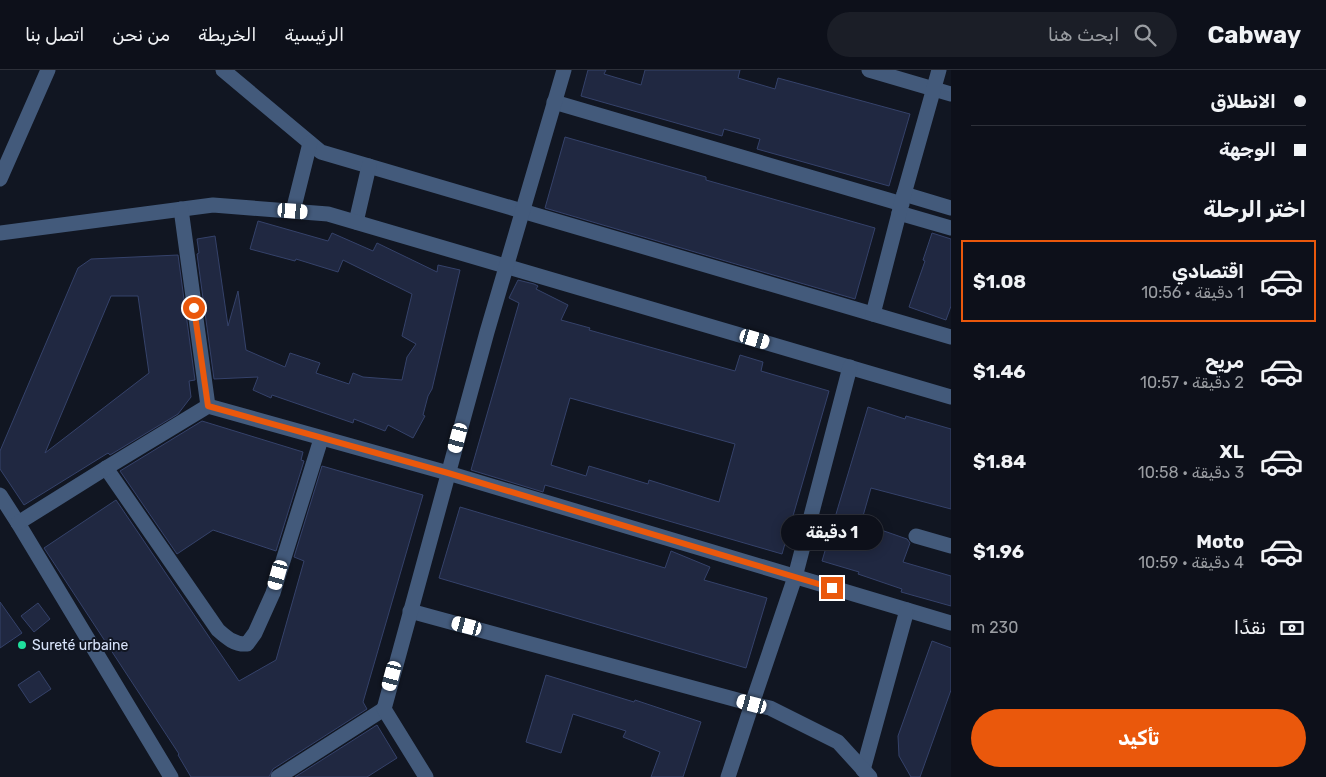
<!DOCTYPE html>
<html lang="ar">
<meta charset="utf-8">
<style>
:root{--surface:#0d101a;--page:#1b1e27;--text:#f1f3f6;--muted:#9a9da2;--line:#2d3039;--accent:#ea580c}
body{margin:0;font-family:Rubik,"Noto Sans Arabic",sans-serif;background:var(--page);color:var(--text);direction:rtl;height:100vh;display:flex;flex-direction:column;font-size:19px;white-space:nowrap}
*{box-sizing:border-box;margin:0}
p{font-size:16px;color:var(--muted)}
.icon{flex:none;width:28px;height:28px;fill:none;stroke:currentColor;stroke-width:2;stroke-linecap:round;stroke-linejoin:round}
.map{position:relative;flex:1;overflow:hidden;direction:ltr}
.side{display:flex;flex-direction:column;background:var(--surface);width:375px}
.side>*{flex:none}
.banner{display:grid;align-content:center;height:110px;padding:0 20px;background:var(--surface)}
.end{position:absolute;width:22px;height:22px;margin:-11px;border:6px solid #ea580c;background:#fff;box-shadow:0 0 0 2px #fff}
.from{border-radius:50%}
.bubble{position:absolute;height:35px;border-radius:18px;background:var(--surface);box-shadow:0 2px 12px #0003,0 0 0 1px var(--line);font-size:16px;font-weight:700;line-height:35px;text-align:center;direction:rtl}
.car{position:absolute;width:15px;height:30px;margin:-15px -8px;border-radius:6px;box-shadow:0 0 4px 1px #0007;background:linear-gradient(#fff 24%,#345 0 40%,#fff 0 76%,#345 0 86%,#fff 0)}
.banner b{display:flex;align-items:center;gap:18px;height:48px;font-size:19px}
.banner b+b{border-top:1px solid var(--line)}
.banner i{width:12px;height:12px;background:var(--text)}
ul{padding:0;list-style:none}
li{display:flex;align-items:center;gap:15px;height:82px;margin:0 10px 8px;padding:0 10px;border:2px solid transparent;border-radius:0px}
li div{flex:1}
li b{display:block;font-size:19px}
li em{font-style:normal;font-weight:700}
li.current{border-color:var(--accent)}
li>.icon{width:45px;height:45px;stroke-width:1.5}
h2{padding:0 20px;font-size:22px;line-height:60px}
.pay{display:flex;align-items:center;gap:12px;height:55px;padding:0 20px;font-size:19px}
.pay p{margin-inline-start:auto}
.cta{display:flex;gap:10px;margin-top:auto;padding:10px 20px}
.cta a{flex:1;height:58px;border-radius:30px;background:var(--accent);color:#fff;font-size:20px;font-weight:700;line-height:58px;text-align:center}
header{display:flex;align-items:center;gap:30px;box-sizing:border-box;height:70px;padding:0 25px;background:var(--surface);border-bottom:1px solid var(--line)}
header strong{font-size:24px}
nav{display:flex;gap:28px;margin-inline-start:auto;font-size:18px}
.search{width:350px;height:45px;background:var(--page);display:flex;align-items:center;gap:12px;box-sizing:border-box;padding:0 18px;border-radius:28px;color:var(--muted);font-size:19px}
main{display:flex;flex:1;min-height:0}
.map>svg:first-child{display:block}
</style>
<header>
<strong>Cabway</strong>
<div class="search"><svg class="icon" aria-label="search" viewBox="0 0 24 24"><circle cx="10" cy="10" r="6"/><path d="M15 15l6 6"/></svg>ابحث هنا</div>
<nav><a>الرئيسية</a><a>الخريطة</a><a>من نحن</a><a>اتصل بنا</a></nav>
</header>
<main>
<section class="side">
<div class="banner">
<b><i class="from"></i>الانطلاق</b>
<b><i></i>الوجهة</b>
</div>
<h2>اختر الرحلة</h2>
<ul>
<li class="current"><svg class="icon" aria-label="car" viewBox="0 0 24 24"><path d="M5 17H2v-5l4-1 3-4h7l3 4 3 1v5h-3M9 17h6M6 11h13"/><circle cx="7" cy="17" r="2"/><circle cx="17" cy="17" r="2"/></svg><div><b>اقتصادي</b><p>1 دقيقة · 10:56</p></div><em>$1.08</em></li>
<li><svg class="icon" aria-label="car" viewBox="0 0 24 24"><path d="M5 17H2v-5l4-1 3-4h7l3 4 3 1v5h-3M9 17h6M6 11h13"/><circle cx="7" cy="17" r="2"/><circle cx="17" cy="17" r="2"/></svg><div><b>مريح</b><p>2 دقيقة · 10:57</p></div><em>$1.46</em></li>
<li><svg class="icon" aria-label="car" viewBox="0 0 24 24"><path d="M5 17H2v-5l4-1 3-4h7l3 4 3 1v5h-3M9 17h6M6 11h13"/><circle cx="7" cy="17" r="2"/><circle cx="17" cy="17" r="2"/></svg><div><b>XL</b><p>3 دقيقة · 10:58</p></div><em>$1.84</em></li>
<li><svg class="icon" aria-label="car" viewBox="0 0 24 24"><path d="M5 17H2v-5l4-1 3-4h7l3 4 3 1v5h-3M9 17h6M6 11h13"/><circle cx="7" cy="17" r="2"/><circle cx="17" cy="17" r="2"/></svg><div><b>Moto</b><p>4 دقيقة · 10:59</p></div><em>$1.96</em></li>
</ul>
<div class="pay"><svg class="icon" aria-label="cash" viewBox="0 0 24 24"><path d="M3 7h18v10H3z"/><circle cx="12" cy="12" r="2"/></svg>نقدًا<p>230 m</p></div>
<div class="cta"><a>تأكيد</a></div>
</section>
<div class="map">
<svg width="951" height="707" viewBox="0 0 951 707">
<rect width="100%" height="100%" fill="#111622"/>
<g fill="#202841" stroke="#35426a" fill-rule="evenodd">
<path d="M588,0H606L604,4L641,15L645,0H740L738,8L775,19L778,8L910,44L889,116L757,79L760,69L724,59L722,66L581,26Z"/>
<path d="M565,67L706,107V110L875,158L855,229L545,138Z"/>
<path d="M258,151L328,171L332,163L373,181L377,173L437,202L438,195L460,200L432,319L428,326L423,345L425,346L413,368L388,355L385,361L354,349L353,353L272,325L271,328L253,320L258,307L214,309L197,184L199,183L197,169L215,166L228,256L238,221L246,280L285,297L290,283L320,293L316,303L349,314L353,303L363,307L402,310L407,287L416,274L402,266L412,224L343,190L338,202L296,189L295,191L250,179Z"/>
<path d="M932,163L951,169V236L946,250L909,237L925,191L923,190Z"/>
<path d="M178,185L195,310L189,311L191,327L178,344L110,385L108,383L24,435L0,399V381L78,198L91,189ZM111,226H138L149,303L45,383Z"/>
<path d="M518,210L534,214L538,216L536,219L568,235L561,250L590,258L589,260L735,301L740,285L763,292L761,301L829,321L782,484L545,415L543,422L471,400L519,233L509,228ZM570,328L735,374L719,432L649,410L648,414L589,396L586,406L551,395Z"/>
<path d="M868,337L905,349L906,346L951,359V439L871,418L861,453L907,469L910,473L903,492L951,506V536L901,522L902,519L858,504L859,502L822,491Z"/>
<path d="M202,351L303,382L301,390L304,391L276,481L213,460L177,484L120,401Z"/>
<path d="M322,396L423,425L363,632L367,639L273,699L269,707H191L178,685L179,684L44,478L116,430L239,611L276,590L304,491L294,487Z"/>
<path d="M460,437L665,498L671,481L710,497L704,510L767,528L746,598L439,508Z"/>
<path d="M0,532L22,563L0,578Z"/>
<path d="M38,533L50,549L34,562L21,546Z"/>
<path d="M932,571L951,578V620L920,707H911L899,686L898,666Z"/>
<path d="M39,601L51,619L30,633L18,615Z"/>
<path d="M546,605L634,632L635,630L701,652L683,707H651L660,682L623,667L626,661L573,644L561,683L526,672Z"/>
<path d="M377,655L397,688L367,707H295Z"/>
</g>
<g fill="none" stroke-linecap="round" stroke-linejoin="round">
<g stroke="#435a7b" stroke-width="15">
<path d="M223,0L321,82L951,267"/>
<path d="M869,0L951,24"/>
<path d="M554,32L902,134"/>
<path d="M0,109L48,0"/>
<path d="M904,124L951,138"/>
<path d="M293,141L310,73"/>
<path d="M899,143L951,158"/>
<path d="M356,152L369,96"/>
<path d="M0,163L213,135L328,144L951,327"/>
<path d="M873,244L904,124L939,0"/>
<path d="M208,336L448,403L951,553"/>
<path d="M106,398L218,560C227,568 235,575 247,574L255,563L273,523L321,369"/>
<path d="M0,425L18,453L171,707"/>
<path d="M18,453L106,398L208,336L181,139"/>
<path d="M916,466L951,476"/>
<path d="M410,541L752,634L795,507L850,297"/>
<path d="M863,700L907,540"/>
<path d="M278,707L384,639"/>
<path d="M426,707L384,639L487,262L564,0"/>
<path d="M728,707L752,634L770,638L838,672L870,707"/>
</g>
</g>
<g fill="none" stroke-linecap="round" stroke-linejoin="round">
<path stroke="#ea580c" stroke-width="6" d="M194,238L208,336L448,403L832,518"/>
</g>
<circle fill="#1fdf9d" stroke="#111622" stroke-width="2" cx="22" cy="575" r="5"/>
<g text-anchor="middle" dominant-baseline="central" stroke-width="4" stroke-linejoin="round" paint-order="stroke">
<g font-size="14" fill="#d8e3fa" stroke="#111622" text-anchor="start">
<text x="32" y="575">Sureté urbaine</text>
</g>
</g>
</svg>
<i class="end from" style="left:194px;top:238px"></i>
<i class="end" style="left:832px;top:518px"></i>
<div class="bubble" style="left:781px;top:445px;width:102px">1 دقيقة</div>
<i class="car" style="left:293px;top:141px;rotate:94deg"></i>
<i class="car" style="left:755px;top:269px;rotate:106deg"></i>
<i class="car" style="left:458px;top:368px;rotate:195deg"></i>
<i class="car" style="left:278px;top:505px;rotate:196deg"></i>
<i class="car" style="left:467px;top:556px;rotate:285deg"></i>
<i class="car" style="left:392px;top:606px;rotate:195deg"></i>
<i class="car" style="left:752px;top:634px;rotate:285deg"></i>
</div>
</main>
